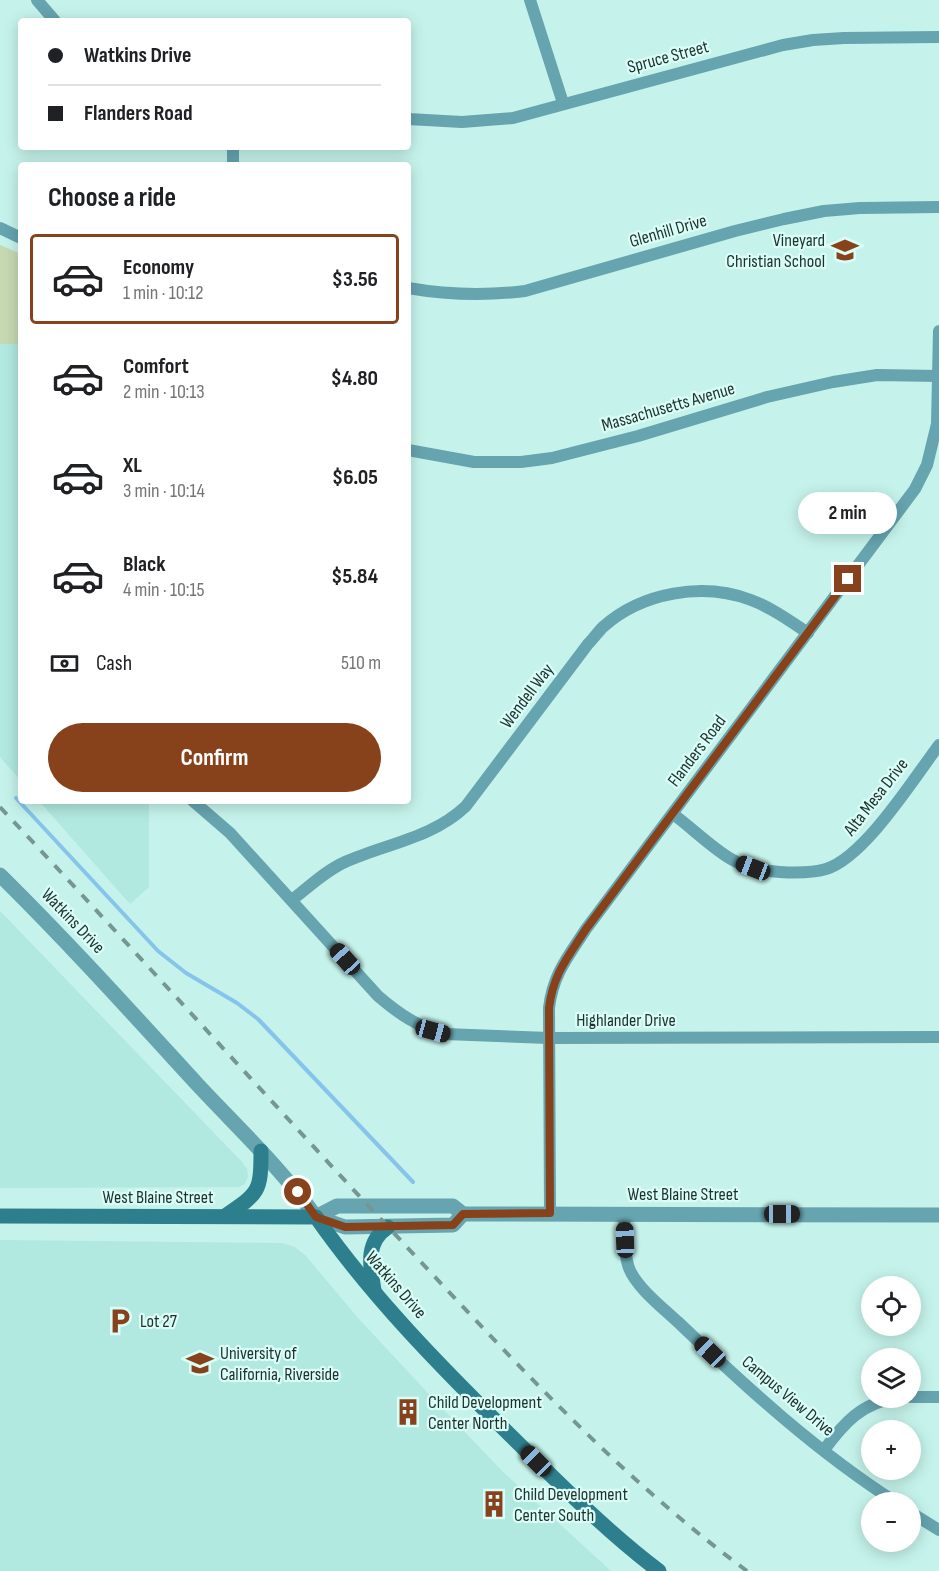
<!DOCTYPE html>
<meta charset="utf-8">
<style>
:root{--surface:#fff;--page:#f2f2f2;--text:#202124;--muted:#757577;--line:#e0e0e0;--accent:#87421b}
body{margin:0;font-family:"Sofia Sans Condensed",sans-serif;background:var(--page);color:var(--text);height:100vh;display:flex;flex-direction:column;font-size:22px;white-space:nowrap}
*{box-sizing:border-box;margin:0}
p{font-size:20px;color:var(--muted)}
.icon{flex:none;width:33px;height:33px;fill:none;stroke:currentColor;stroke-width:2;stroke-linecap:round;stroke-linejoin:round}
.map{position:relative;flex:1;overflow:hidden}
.details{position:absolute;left:18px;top:162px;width:393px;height:642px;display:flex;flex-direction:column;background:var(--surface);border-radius:6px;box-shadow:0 3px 15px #0003}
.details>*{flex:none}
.banner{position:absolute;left:18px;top:18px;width:393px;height:132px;border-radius:6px;box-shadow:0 3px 15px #0003;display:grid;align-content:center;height:132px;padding:0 30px;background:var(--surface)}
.controls{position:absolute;left:861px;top:1276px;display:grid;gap:12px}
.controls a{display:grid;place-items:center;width:60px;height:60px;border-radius:50%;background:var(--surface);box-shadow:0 3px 15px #0003;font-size:30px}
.end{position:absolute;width:27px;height:27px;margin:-14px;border:8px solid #87421b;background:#fff;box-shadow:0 0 0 3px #fff}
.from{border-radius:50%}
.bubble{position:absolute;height:42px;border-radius:21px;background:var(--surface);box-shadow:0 3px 15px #0003;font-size:20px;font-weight:700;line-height:42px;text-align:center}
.car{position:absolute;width:18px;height:36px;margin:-18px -9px;border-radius:8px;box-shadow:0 0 4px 2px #0007;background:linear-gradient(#222 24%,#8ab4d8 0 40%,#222 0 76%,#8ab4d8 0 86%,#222 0)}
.banner b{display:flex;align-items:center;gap:21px;height:57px;font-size:22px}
.banner b+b{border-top:2px solid var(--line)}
.banner i{width:15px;height:15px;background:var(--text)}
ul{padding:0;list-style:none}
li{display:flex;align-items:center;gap:18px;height:90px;margin:0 12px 9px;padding:0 18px;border:3px solid transparent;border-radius:6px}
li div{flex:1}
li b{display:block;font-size:22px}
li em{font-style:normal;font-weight:700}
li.active{border-color:var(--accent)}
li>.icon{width:54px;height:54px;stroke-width:1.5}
h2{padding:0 30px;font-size:27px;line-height:72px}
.pay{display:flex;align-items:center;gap:15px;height:66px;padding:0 30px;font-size:22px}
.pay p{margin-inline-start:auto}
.cta{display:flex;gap:12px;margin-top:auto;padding:12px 30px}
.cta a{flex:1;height:69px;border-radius:36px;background:var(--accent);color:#fff;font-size:24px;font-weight:700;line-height:69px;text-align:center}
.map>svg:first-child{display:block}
</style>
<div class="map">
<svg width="939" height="1571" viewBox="0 0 939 1571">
<rect width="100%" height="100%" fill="#c5f3eb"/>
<g fill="#b1e8df">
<path d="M0,344H21V781L0,757Z"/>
<path d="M39,801H149V887L130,904Z"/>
<path d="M0,911L242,1162L247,1169L248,1176L245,1184L239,1187L0,1188Z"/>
<path d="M0,1240L282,1243L295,1247L306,1256L358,1318L441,1407L503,1472L611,1571H0Z"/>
</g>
<path fill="#c6d9b3" d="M0,245L21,254V344H0Z"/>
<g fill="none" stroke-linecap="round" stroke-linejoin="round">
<path stroke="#86c4ec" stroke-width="4" d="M16,798L158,951L186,973L237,1003L258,1019L413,1182"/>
<g stroke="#66a4af" stroke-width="12">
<path d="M37,0L55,21"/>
<path d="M530,0L563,103"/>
<path d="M408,119L462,122L513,118L783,45L813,40L844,38L939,37"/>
<path d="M233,165V147"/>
<path d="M0,228L21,238"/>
<path d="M408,288C448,295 485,296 525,291L735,231L784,219L824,211L860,208L939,207"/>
<path d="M408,450L474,462H521L552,458L638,436L767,397L833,382L877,375L939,376"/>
<path d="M193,801L230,833L378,996C399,1014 418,1027 445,1034L549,1038L939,1037"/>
<path d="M673,814C692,828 712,848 731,859C746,868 764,871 780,872C795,873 812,873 826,869C865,857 914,778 939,745"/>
<path d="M292,900C309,887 325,871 345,862C385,844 433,838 466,806L588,644C593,639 598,632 603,627C642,592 703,582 751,600C772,608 790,621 808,633"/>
<path d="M550,1213L549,1008C553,974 568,957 586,929L915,489L927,465L937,424L939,331"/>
<path d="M624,1213C625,1230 623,1252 629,1268C636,1287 663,1308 678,1322C746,1387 817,1452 897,1503"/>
<path d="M910,1397H939"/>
<path d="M824,1450C843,1424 862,1402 897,1398"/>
<path d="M910,1512L939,1530"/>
</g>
<g stroke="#66a4af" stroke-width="15">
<path d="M0,875C68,942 132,1013 197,1084C238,1128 281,1168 316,1217"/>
<path d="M316,1217L337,1206H453L463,1214L939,1215"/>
<path d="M316,1217L345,1227L453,1225L463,1214"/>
</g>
<g stroke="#2e7f8d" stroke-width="15">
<path d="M0,1216L316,1217C372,1297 441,1367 510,1435C558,1482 606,1531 659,1571"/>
<path d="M225,1216C259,1193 261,1192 261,1151"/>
<path d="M374,1290C370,1266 365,1242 388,1227"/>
</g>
<path stroke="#769791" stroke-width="4" stroke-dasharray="10 10" stroke-linecap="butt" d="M0,807C141,957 279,1111 420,1261C523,1371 625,1481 747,1571"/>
</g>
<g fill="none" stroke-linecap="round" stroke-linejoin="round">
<path stroke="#87421b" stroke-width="8" d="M298,1192L316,1217L345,1227L453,1225L463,1214L550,1213L549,1008C553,974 568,957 586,929L848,579"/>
</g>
<defs>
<symbol id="school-bare" viewBox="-9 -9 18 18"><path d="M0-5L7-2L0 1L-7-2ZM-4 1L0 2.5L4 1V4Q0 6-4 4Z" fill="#87421b" stroke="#dafef7" stroke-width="2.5" paint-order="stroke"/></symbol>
<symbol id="parking-bare" viewBox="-9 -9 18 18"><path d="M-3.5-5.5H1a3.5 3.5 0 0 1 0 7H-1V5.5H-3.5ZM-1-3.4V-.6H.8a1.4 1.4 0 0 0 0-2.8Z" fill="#87421b" stroke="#dafef7" stroke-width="2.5" paint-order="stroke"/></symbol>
<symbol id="university-bare" viewBox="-9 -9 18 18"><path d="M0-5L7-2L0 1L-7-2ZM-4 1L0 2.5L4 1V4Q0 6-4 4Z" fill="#87421b" stroke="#dafef7" stroke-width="2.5" paint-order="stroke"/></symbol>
<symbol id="building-bare" viewBox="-9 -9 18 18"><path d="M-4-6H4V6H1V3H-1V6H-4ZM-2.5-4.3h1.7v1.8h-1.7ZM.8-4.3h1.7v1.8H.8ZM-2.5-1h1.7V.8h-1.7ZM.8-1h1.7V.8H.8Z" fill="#87421b" stroke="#dafef7" stroke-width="2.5" paint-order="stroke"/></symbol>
</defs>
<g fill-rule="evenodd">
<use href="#school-bare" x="826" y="231" width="38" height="38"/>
<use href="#parking-bare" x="101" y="1302" width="38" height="38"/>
<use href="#university-bare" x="181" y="1344" width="38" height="38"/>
<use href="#building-bare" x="389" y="1393" width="38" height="38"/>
<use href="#building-bare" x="475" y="1485" width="38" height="38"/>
</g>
<g text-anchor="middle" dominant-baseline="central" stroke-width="4.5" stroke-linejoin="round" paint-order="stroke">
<g font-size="18" fill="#1e302d" stroke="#dafef7">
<text transform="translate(668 57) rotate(-15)">Spruce Street</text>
<text transform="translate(668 231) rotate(-16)">Glenhill Drive</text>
<text transform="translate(668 407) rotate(-16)">Massachusetts Avenue</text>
<text transform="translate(527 696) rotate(-53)">Wendell Way</text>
<text transform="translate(697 751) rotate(-53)">Flanders Road</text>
<text transform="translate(876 797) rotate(-52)">Alta Mesa Drive</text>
<text transform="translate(73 921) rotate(46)">Watkins Drive</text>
<text x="626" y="1020">Highlander Drive</text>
<text x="683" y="1194">West Blaine Street</text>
<text x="158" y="1197">West Blaine Street</text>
<text transform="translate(396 1285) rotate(49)">Watkins Drive</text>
<text transform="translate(788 1396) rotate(40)">Campus View Drive</text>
</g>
<g font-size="18" fill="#1e302d" stroke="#dafef7" text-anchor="start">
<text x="825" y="240" text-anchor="end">Vineyard<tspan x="825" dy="21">Christian School</tspan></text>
<text x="140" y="1321">Lot 27</text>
<text x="220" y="1353">University of<tspan x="220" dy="21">California, Riverside</tspan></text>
<text x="428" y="1402">Child Development<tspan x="428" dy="21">Center North</tspan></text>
<text x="514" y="1494">Child Development<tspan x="514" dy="21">Center South</tspan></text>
</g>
</g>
</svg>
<div class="controls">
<a><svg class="icon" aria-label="locate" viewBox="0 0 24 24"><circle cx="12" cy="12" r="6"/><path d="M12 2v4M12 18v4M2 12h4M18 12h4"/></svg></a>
<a><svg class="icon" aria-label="layers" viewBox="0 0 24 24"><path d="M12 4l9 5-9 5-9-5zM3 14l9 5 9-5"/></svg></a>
<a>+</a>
<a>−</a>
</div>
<i class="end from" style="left:298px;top:1192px"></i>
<i class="end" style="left:848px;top:579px"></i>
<div class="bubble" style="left:798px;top:492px;width:99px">2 min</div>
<i class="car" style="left:753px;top:868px;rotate:291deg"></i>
<i class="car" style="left:345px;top:959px;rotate:318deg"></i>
<i class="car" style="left:433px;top:1031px;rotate:105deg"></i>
<i class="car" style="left:782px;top:1214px;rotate:90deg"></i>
<i class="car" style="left:625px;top:1240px;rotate:358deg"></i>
<i class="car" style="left:710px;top:1352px;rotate:314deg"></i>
<i class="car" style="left:536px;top:1461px;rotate:315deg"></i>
<div class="banner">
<b><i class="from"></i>Watkins Drive</b>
<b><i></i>Flanders Road</b>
</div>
<section class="details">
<h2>Choose a ride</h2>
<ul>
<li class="active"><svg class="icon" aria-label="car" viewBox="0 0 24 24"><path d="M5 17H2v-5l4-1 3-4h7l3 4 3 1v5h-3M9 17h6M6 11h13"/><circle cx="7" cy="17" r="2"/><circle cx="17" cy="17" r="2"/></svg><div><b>Economy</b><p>1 min · 10:12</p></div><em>$3.56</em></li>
<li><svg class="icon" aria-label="car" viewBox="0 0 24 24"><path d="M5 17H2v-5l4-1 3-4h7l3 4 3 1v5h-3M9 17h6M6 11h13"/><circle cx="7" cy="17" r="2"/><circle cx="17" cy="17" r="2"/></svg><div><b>Comfort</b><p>2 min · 10:13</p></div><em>$4.80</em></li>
<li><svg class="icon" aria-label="car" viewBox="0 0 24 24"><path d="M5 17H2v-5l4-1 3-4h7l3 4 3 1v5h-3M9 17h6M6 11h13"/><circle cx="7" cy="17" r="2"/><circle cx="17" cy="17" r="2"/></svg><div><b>XL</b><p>3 min · 10:14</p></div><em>$6.05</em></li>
<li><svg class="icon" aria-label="car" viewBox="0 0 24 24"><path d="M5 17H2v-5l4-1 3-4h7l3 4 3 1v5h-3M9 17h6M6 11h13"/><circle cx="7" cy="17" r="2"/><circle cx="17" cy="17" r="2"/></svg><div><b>Black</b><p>4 min · 10:15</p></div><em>$5.84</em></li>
</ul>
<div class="pay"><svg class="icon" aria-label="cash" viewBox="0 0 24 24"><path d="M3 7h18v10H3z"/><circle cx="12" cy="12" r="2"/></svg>Cash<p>510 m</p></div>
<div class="cta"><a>Confirm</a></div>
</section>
</div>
